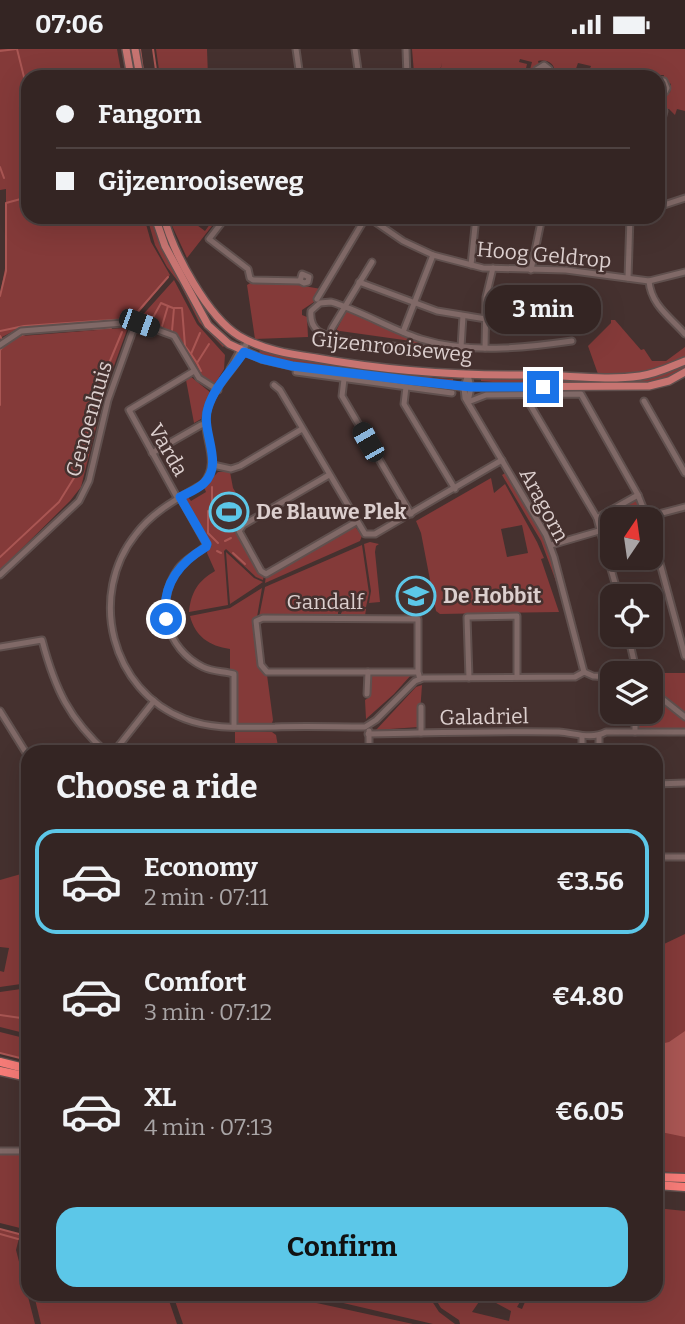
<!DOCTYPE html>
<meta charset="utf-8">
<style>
:root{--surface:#342523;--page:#3f3130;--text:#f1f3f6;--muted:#a9a5a6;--line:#4e4241;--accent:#5cc7e8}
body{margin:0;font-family:Bitter,serif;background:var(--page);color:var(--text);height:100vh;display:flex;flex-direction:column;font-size:26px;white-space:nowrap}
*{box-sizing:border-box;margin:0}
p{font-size:23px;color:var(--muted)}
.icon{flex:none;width:38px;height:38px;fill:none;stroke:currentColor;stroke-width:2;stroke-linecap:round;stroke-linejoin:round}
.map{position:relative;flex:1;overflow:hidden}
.details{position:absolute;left:21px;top:696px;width:642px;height:556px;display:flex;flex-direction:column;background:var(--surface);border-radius:21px;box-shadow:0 7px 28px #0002,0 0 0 2px var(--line)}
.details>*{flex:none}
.top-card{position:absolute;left:21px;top:21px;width:644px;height:154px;border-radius:21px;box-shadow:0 7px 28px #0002,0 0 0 2px var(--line);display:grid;align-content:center;height:154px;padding:0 35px;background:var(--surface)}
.needle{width:46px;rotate:13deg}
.tools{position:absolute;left:600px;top:458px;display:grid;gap:14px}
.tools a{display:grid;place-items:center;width:63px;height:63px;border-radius:14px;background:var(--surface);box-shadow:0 7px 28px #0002,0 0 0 2px var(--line);font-size:35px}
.end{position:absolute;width:32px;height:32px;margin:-16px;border:9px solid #1a73e8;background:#fff;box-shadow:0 0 0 4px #fff}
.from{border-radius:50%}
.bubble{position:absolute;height:49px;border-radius:21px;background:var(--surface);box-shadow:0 7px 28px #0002,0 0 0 2px var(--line);font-size:23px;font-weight:700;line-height:49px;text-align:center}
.car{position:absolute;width:21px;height:42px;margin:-21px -10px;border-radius:9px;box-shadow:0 0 5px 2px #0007;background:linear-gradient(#222 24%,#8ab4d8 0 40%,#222 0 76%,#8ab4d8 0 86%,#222 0)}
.top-card b{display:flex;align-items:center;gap:24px;height:66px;font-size:26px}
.top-card b+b{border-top:2px solid var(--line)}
.top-card i{width:18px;height:18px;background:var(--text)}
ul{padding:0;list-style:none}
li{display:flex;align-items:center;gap:21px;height:105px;margin:0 14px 10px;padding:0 21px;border:4px solid transparent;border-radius:21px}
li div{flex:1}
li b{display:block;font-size:26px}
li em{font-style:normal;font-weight:700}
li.on{border-color:var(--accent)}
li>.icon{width:63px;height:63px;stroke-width:1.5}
h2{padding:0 35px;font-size:32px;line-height:84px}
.action{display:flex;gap:14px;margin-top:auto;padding:14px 35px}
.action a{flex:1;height:80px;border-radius:21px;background:var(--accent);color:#111;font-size:28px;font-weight:700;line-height:80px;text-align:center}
.status{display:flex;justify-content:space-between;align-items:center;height:49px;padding:0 35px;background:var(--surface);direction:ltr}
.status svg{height:19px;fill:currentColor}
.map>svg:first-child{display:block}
</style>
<div class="status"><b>07:06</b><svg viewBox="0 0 49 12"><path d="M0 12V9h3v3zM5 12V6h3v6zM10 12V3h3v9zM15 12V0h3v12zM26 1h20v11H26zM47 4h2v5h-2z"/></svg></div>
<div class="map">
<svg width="685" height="1275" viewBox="0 0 685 1275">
<rect width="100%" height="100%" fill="#45312f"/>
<g fill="#843a39" fill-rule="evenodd">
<path d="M0,0H117L122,28H28V168H144L151,193L170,226L135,268L22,278L0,289V246L6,214V140L0,141Z"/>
<path d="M156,0H207L208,28H160Z"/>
<path d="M412,0H685V62L677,60L675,66L669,60L658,59V51L664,50L663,46L667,42L670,44L671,35L663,30L664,26H649L647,21L645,28H609L607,22H598L593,26L589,22L591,17L578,14L573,28H550L551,25L555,26C556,15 548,10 538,12L539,15L535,19H532V23L528,28L532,13L520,10L519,13L527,15L524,28H474L461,26L460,28H439L442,14L438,28L414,24Z"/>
<path d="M147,168H153L200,269L225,296L223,298L199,273L180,235L167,218L155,196Z"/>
<path d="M168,168H186L205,182L213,171L219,168L187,209Z"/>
<path d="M174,231L197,275L225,306L224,320L215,335C196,335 190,303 178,290C168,279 151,278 139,270Z"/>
<path d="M252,233L287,234L321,240L314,253L302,261V266L307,268L308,288L255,290L247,236Z"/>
<path d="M346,262L436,297L412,296L411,292L340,282L339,285L335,284Z"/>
<path d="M611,271H615L641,301L644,300L652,312H666L685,298V310L662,320L635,326L563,327L481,323V321C520,321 559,325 598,325L588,297L611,274Z"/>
<path d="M123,279L127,281L106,339L81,438L70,452L0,521V299L21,287Z"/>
<path d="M260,301L279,306L417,324L434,329L453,330V335L281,313L258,307Z"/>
<path d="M685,316V321L656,334L528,336L481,332V328L630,330Z"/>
<path d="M190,327L211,344L201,370L194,374L186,331Z"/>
<path d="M218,423H230L233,439L248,464V466L234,475L237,486L260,523L264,526L263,531L256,528L226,500L224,502L228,556L189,563C191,543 198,532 215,522L207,504L209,494L186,450L188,448L191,452L206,443L204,438Z"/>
<path d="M507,423L550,499L564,554L541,492L502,426Z"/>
<path d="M491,429L494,444L505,435L537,493L544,509L541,510L559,563L440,565L436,562L421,484L416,472ZM522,476L528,504L507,508L501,480Z"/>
<path d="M637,449L645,471H612V491L605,492L604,479L599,472Z"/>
<path d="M354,476L362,487L360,492L265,534L266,526Z"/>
<path d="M370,493L379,495L376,497L375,503L380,553L369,554L371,542L364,495Z"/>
<path d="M362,496L369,544L366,558L363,559L366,560L365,567H340L344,558L338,563V567L259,568L265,538Z"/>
<path d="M226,503L254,529L263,533L230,555Z"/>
<path d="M262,539L257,568L253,575L260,620L267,626L273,671L272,674L237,675L238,628L237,624L230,620V600C209,597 195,587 190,567L230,559Z"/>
<path d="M641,624H685V663L651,637V625Z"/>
<path d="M369,626H411L394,645L366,670L365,651L368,649V632L371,631Z"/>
<path d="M422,636L419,678L376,681L416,638Z"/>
<path d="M651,645L685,672V681L643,679L642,681L638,679V663H651Z"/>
<path d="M235,683H272L276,686L279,703H235Z"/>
<path d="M28,823V934L0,938V922L4,923L9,899L0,898V831Z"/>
<path d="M656,880L664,895L685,885V1124L656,1122Z"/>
<path d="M28,939V985L0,978V943Z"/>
<path d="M0,983L28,990V1010L0,1004Z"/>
<path d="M0,1104H28V1181L0,1174Z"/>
<path d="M656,1159L685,1162V1275H460L459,1271L441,1259L433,1246H524L517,1258L522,1260L528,1246H656ZM483,1247L511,1262L509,1272L472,1263Z"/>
<path d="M0,1180L20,1185L16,1201L35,1275H0Z"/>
<path d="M34,1246H167L177,1275H41Z"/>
<path d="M173,1246H280L413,1275H183Z"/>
<path d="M309,1246L340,1248V1246H428L439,1263L455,1275H433Z"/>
</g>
<path fill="#a95653" d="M685,982V1088L656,1082V996L669,993Z"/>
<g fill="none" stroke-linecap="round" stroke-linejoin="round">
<g stroke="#a95653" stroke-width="2">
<path d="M17,0L28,44"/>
<path d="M140,0L144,28"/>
<path d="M153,0L157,28"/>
<path d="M0,2L16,0"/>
<path d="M0,118L4,129"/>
<path d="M169,168L170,173"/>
<path d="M0,247L6,222V154L28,148"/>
<path d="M151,272L161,254L168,257"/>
<path d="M162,277L168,257L173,259"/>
<path d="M0,282L24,277L126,270L134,267L168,228"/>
<path d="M172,282L174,259H182L185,297L191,305"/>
<path d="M42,283L111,279"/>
<path d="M0,287L5,296L7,294"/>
<path d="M18,287L29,284"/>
<path d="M197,314L191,305L200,284"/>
<path d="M201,322L197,314L209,295"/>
<path d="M0,356V301L5,296"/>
<path d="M212,438V456L214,465"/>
<path d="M208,462V484L218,494"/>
<path d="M225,492L231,489"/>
<path d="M217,502L221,504"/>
<path d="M233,504L245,515"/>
<path d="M0,508L59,453L77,424L91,374L95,348L122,283"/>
<path d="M0,966L28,970"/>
<path d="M0,1004L28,1011"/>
<path d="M0,1180L19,1185"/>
<path d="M0,1185L18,1190"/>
</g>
<defs>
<g id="minor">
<path d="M296,0L300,28"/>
<path d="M355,0L359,28"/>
<path d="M406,0L407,28"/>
<path d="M537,28L536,21L544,16L549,20L548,28"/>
<path d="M599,28H606"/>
<path d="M658,31L664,32L667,39L665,43L658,45"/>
<path d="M658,61L664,62L658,87"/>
<path d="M658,158L685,149"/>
<path d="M226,168L209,190L248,220L250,229L253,231L300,232L304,234L308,233L309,228L302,225L300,232"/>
<path d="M368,168L403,192L433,206L483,219L566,221L649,232L685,223"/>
<path d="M592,168H626"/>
<path d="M471,216L476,168"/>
<path d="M531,221L542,168"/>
<path d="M628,229L630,168"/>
<path d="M649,232C651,256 670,268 685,285"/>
<path d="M359,233L437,262L486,270"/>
<path d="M317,250L366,168"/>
<path d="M403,283L433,206"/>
<path d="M330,286L332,279L372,213"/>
<path d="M247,292C240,318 213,335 207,362C200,387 223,411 203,435C179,449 153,462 136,485C87,546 111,642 185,670C214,681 244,678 275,678C305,677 335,678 365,678L376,671L415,632L423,629L575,628L584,623"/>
<path d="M0,296L21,282L136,273L174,287L199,329L218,341"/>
<path d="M442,296L439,299C412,299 339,296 318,282C312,277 310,271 311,262L320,254L331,253C362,262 390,280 421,290C469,305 523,299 572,292"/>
<path d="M461,298L463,267"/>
<path d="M485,299L486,248L493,219"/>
<path d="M230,320L242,298"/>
<path d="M296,323L452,344"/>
<path d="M468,325L464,338L465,349L546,486L554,508L584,623"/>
<path d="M344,330L342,347L411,465"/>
<path d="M274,336L280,341L365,485H375L502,411"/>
<path d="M406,338L404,355L455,440"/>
<path d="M528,346V352L597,469L603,492H612"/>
<path d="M644,352L685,424"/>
<path d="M468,353L486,346L581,345L638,446"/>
<path d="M468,353L471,338L468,326"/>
<path d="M152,404L201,376L206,375"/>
<path d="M213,416L231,420L240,417L302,380"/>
<path d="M329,426L243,476L239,482L261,522L266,525L356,473"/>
<path d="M180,448L207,496C198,505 186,509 178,520C154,554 166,600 203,618C213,623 224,622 234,625V678"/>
<path d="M178,450L129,361L194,322"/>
<path d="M647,468L685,458"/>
<path d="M597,469L638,446L648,471"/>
<path d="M651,482L654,492H651"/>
<path d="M603,492L619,548"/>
<path d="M654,492L685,607"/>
<path d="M551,496L599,482"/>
<path d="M0,526L79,452L89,432L108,351L136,273"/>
<path d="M628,586L637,625"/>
<path d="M0,598L42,591C55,640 69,670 107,704"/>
<path d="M418,623H267L261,616L256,572L263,569L418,570V623L420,630"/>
<path d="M584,623L593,627L612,628"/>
<path d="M469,629L467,568L517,567V628"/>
<path d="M651,641L685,668"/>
<path d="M367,645L368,623"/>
<path d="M421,658V684"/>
<path d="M0,662L28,707"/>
<path d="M635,663V683"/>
<path d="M368,685C432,684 495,682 559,683C575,684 591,691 606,683H685"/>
<path d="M599,687V704"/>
<path d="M113,704L154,652"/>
<path d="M369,704V682"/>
<path d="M582,704V687"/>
<path d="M656,735L685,734"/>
<path d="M656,808H685"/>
<path d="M0,1102H28"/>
</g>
<g id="major">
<path d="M126,0L131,28"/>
<path d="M135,0L140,28"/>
<path d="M155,168L165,197L208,276L229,295L262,310L292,317L464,338L649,337L669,332L685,323"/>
<path d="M164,168C173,204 208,268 239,287C263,301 290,305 316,309C388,322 460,327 533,326C568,326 604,332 640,327C656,325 670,318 685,312"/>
</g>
<g id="highway">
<path d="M0,1013L28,1020"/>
<path d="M0,1022L28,1028"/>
<path d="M656,1128L685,1129"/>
<path d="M656,1136L685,1138"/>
</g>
</defs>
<use href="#minor" stroke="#60504e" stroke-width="9"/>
<use href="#major" stroke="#60504e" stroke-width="10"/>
<use href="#highway" stroke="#60504e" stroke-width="11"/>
<use href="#minor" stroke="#806967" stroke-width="5"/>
<use href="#major" stroke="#c77471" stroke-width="7"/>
<use href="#highway" stroke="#f77c78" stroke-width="8"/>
</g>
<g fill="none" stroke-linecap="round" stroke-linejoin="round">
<path stroke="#1a73e8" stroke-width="9" d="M166,570C161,537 179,514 206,498L207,495L180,448C188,444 198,440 204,434C225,414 200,382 208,359C214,338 232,321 244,303L262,310L292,317L407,331L471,338H543"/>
</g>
<defs>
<symbol id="stadium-ring" viewBox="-11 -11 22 22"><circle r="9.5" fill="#45312f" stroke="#5cc7e8" stroke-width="1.5"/><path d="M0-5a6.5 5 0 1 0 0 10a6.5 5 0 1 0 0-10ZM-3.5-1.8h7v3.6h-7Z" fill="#5cc7e8"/></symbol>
<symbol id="school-ring" viewBox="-11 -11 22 22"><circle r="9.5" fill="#45312f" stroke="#5cc7e8" stroke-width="1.5"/><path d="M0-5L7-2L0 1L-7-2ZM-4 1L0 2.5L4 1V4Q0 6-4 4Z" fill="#5cc7e8"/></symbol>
</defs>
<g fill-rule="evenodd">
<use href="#stadium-ring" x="207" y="441" width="44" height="44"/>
<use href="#school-ring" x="394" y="525" width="44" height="44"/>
</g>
<g text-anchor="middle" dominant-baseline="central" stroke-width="5" stroke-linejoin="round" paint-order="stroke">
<g font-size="21" fill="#dccfce" stroke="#45312f">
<text transform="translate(544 206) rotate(5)">Hoog Geldrop</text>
<text transform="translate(392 298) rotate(6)">Gijzenrooiseweg</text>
<text transform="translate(89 370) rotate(-74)">Genoenhuis</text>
<text transform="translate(168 401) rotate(60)">Varda</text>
<text transform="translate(544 456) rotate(62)">Aragorn</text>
<text x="325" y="553">Gandalf</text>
<text transform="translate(484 668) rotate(-1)">Galadriel</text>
</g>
<g font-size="21" font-weight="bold" fill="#dccfce" stroke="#45312f" text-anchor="start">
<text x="256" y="463">De Blauwe Plek</text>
<text x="443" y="547">De Hobbit</text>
</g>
</g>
</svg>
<div class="tools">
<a><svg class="needle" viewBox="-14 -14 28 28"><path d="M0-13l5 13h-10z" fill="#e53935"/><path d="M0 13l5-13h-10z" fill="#a9a5a6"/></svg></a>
<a><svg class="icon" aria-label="locate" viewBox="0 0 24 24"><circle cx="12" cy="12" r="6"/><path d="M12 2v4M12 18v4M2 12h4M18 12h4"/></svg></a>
<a><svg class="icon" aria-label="layers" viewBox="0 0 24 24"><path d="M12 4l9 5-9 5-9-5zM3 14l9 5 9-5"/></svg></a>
</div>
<i class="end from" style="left:166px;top:570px"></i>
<i class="end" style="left:543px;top:338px"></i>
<div class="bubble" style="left:485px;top:236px;width:116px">3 min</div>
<i class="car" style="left:139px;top:274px;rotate:110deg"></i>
<i class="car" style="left:368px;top:393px;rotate:330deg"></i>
<div class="top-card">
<b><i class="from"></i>Fangorn</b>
<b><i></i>Gijzenrooiseweg</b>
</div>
<section class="details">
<h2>Choose a ride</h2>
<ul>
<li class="on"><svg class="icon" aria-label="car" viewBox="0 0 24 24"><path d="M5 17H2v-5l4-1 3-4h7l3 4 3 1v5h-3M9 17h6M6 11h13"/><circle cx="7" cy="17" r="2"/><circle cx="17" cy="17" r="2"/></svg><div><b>Economy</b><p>2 min · 07:11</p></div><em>€3.56</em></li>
<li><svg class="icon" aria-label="car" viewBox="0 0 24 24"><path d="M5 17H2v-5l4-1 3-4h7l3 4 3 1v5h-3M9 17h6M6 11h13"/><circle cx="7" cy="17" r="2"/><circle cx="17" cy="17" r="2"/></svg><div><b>Comfort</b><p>3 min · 07:12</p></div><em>€4.80</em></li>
<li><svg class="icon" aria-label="car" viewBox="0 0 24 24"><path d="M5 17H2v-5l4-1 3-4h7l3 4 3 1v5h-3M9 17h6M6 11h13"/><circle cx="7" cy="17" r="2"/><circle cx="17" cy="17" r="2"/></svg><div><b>XL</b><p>4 min · 07:13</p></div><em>€6.05</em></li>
</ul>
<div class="action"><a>Confirm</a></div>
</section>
</div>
